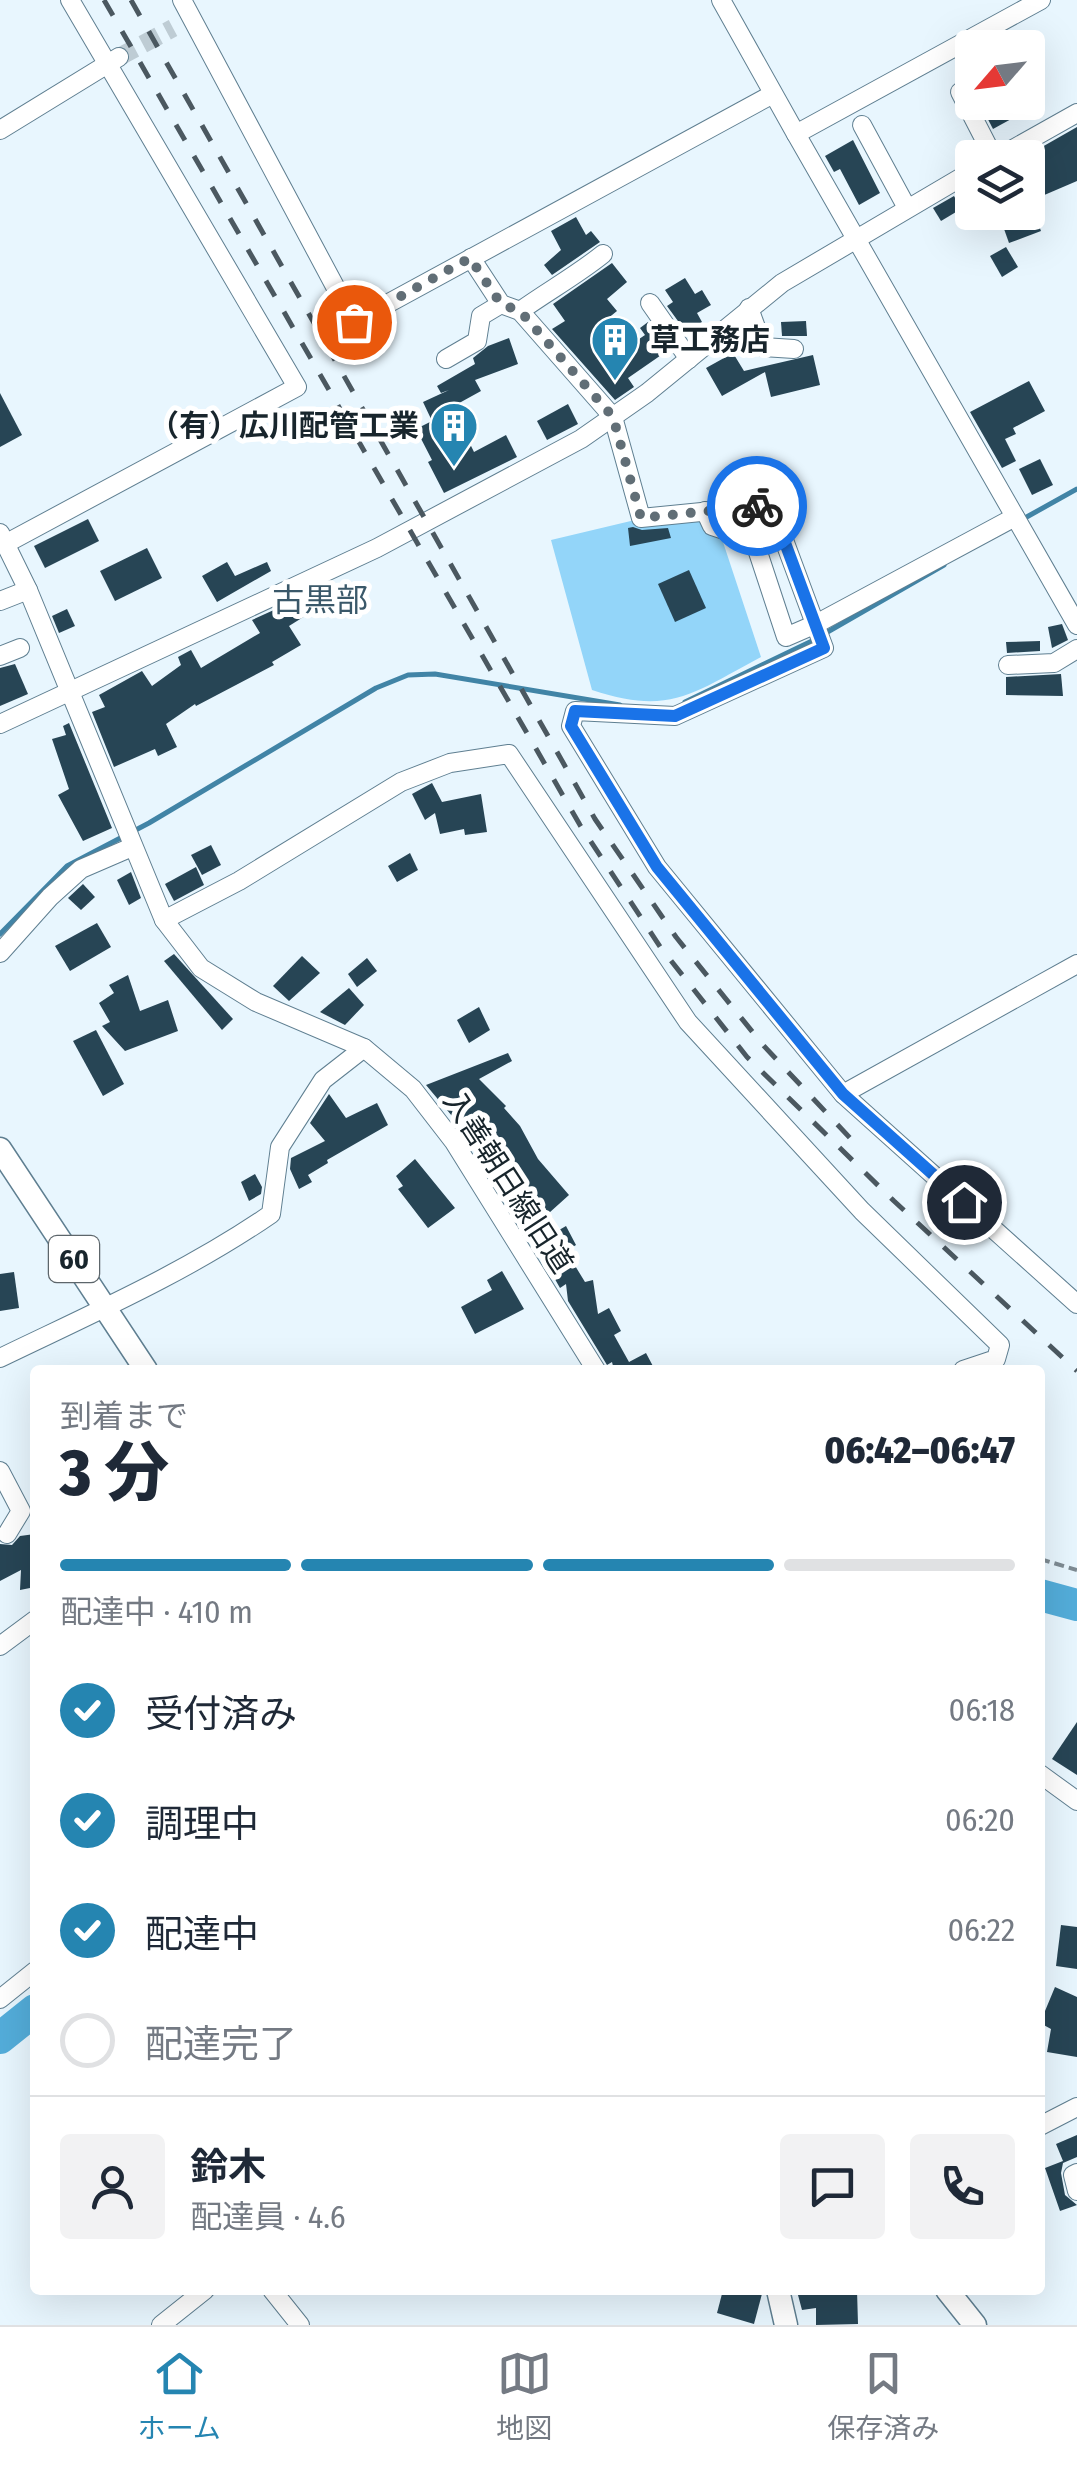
<!DOCTYPE html>
<html lang="ja">
<meta charset="utf-8">
<style>
:root{--surface:#fff;--page:#f2f2f3;--text:#1f2937;--muted:#747a83;--line:#e0e1e3;--accent:#2585b1}
body{margin:0;font-family:"Fira Sans Condensed","Noto Sans JP",sans-serif;background:var(--page);color:var(--text);height:100vh;display:flex;flex-direction:column;font-size:38px;white-space:nowrap}
*{box-sizing:border-box;margin:0}
p{font-size:32px;color:var(--muted)}
.icon{flex:none;width:55px;height:55px;fill:none;stroke:currentColor;stroke-width:2;stroke-linecap:round;stroke-linejoin:round}
.map{position:relative;flex:1;overflow:hidden}
.panel{position:absolute;left:30px;top:1365px;width:1015px;height:930px;display:flex;flex-direction:column;background:var(--surface);border-radius:10px;box-shadow:0 10px 40px #0002}
.panel>*{flex:none}
.needle{width:65px;rotate:242deg}
.fabs{position:absolute;left:955px;top:30px;display:grid;gap:20px}
.fabs a{display:grid;place-items:center;width:90px;height:90px;border-radius:10px;background:var(--surface);box-shadow:0 10px 40px #0002;font-size:50px}
.pin{position:absolute;display:grid;place-items:center;width:85px;height:85px;color:#fff;margin:-42px;border:5px solid #fff;border-radius:50%;box-shadow:0 2px 10px #0007}
.courier{position:absolute;display:grid;place-items:center;width:100px;height:100px;margin:-50px;border:8px solid #1a73e8;border-radius:50%;background:#fff;color:#222;box-shadow:0 2px 12px #0007}
.summary em{font-style:normal;font-weight:800}
.summary div{display:flex;flex-direction:column-reverse}
.summary{display:flex;align-items:center;justify-content:space-between;height:170px;padding:0 30px}
h1{font-size:65px;font-weight:800;line-height:75px}
.bar{display:grid;grid-template-columns:repeat(4,1fr);gap:15px 10px;align-content:center;height:120px;padding:0 30px}
.bar i{height:12px;border-radius:8px;background:var(--line)}
.bar .on{background:var(--accent)}
.bar p{grid-column:span 4}
.line{display:flex;align-items:center;gap:25px;padding:0 30px;border-top:2px solid var(--line)}
.line div{flex:1}
.round{display:grid;place-items:center;flex:none;width:105px;height:105px;border-radius:10px;background:var(--page)}
ol{padding:0 30px;list-style:none}
li{display:flex;align-items:center;gap:30px;height:110px}
li p{margin-inline-start:auto}
li .icon{padding:10px;border-radius:50%;background:var(--accent);color:#fff;stroke-width:4}
li:last-child{color:var(--muted)}
li i{width:55px;height:55px;border:5px solid var(--line);border-radius:50%}
.tab-bar{display:flex;justify-content:space-around;align-items:center;height:140px;border-top:2px solid var(--line);background:var(--surface);font-size:28px;color:var(--muted)}
.tab-bar a{display:grid;justify-items:center;gap:5px}
.tab-bar .on{color:var(--accent)}
.map>svg:first-child{display:block}
</style>
<div class="map">
<svg width="1077" height="2325" viewBox="0 0 1077 2325">
<rect width="100%" height="100%" fill="#e8f6fe"/>
<path fill="#93d5f9" d="M701,517l7,14 14,8 39,118c-68,36 -90,59 -169,33l-41,-150 84,-20z"/>
<g fill="none" stroke-linecap="round" stroke-linejoin="round">
<g stroke="#4184a6" stroke-width="5">
<path d="M1023,519l54,-30"/>
<path d="M824,634l120,-69"/>
<path d="M685,702l129,-62"/>
<path d="M0,934l67,-68 82,-43 227,-135 32,-13 27,-1 185,31"/>
</g>
<g stroke="#53adda" stroke-width="32">
<path d="M1040,1595l37,10"/>
<path d="M0,2038l35,-28"/>
</g>
</g>
<g fill="#274555">
<path d="M979,102h63l-49,27z"/>
<path d="M1077,127v54l-35,15 -14,-41z"/>
<path d="M853,140l27,53 -21,12 -19,-36 -6,3 -9,-16z"/>
<path d="M954,196l7,13 -20,12 -8,-13z"/>
<path d="M998,212h36l7,19 -32,12z"/>
<path d="M576,217l10,18 5,-4 9,11 -48,33 -8,-10 17,-15 -10,-19z"/>
<path d="M1006,247l12,20 -16,10 -12,-21z"/>
<path d="M612,263l15,19 -20,17 10,12 -21,17 2,4 16,24 31,-21 -5,-7 8,-6 19,29 -39,27 6,9 -19,13 -63,-71 13,-8 -12,-17z"/>
<path d="M685,278l10,16 7,-4 9,15 -14,8 5,9 -16,10 -19,-26 6,-4 -8,-12z"/>
<path d="M806,321l1,15h-25l-1,-14z"/>
<path d="M509,338l9,26 -43,16 6,11 -29,16 22,45 32,-17 11,22 -73,36 -16,-31 4,-2 -16,-31 16,-8 -9,-19 26,-12 -8,3 -4,-7 38,-22 -2,-6 15,-12z"/>
<path d="M733,353l11,18 69,-16 7,30 -49,12 -6,-25 -43,24 -16,-28z"/>
<path d="M1029,381l16,30 -32,17 3,6 -11,5 11,22 -14,7 -32,-56z"/>
<path d="M0,393l22,42 -22,12z"/>
<path d="M568,404l10,20 -31,16 -10,-19z"/>
<path d="M1040,459l13,26 -21,10 -13,-26z"/>
<path d="M88,519l11,22 -54,27 -11,-22z"/>
<path d="M633,527l9,3 26,-2 3,10 -41,8 -2,-18z"/>
<path d="M147,548l15,30 -47,23 -15,-30z"/>
<path d="M227,562l8,14 32,-14 4,9 -54,31 -15,-26z"/>
<path d="M689,570l17,38 -31,14 -17,-38z"/>
<path d="M298,602l7,14 -16,10 12,19 -29,17 2,3 -78,41 -1,-2 -29,20 11,23 -19,9 -3,-7 -41,18 -22,-55 13,-5 -6,-12 43,-24 10,15 29,-21 -3,-8 13,-7 10,18 59,-35 -8,-13 24,-11 2,4z"/>
<path d="M67,609l8,17 -16,7 -7,-17z"/>
<path d="M1062,624l6,16 -16,8 -4,-21z"/>
<path d="M1040,641v10l-33,2 -1,-11z"/>
<path d="M15,664l13,30 -28,12v-38z"/>
<path d="M1061,674l2,22 -57,-1v-18z"/>
<path d="M69,723l43,105 -29,13 -25,-46 11,-6 -17,-50 14,-4 -3,-9z"/>
<path d="M432,783l10,19 39,-8 6,38 -22,3 -1,-6 -24,5 -5,-21 -10,7 -13,-26z"/>
<path d="M211,845l10,20 -19,10 -11,-20z"/>
<path d="M410,853l8,17 -21,12 -9,-16z"/>
<path d="M196,867l8,18 -30,16 -9,-17z"/>
<path d="M131,872l10,26 -12,7 -12,-25z"/>
<path d="M83,884l12,13 -14,13 -13,-12z"/>
<path d="M97,923l14,24 -41,24 -15,-25z"/>
<path d="M174,954l59,65 -11,11 -58,-69z"/>
<path d="M302,956l18,17 -31,28 -16,-15z"/>
<path d="M367,958l10,13 -20,16 -9,-13z"/>
<path d="M128,975l12,36 28,-11 10,31 -53,20 -23,-25 8,-4 -11,-19 15,-10 -5,-8z"/>
<path d="M349,988l15,17 -19,20 -25,-13z"/>
<path d="M479,1007l11,23 -21,13 -12,-23z"/>
<path d="M96,1030l28,54 -21,12 -30,-55z"/>
<path d="M508,1053l4,8 -33,18 27,27 -2,2 16,18 18,33 31,36 -20,18 -32,-34 -9,8 -19,-21 11,-12 -16,-25 -11,12 -47,-56z"/>
<path d="M329,1094l17,24 31,-15 11,22 -61,35 1,3 -20,12 4,7 -13,7 -9,-20 1,-11 34,-17 -15,-18z"/>
<path d="M415,1159l40,49 -27,20 -30,-39 5,-3 -7,-10z"/>
<path d="M255,1174l7,13 -1,7 -12,7 -8,-19z"/>
<path d="M566,1226l10,19 -10,6 19,31 8,-2 5,34 11,-6 12,23 -7,4 15,27 17,-9 9,17h-41l-2,-8 -5,3 -39,-64 -2,-17 -6,4 -25,-44z"/>
<path d="M502,1271l22,38 -49,25 -14,-27 31,-17 -5,-10z"/>
<path d="M14,1272l5,36 -19,3v-37z"/>
<path d="M35,1534v53l-15,3 1,-20 -21,11v-37l12,1 8,-9z"/>
<path d="M1077,1722v53l-25,-16z"/>
<path d="M1061,1925l16,2v42l-21,-3z"/>
<path d="M1055,1987l22,10v60l-30,-5 4,-23 -11,-6z"/>
<path d="M1077,2135v22l-14,6 -2,10 4,22 12,10 -17,6 -15,-43 18,-7 -7,-17z"/>
<path d="M723,2290h40l-9,34 -37,-11z"/>
<path d="M841,2290h16l1,34 -42,1v-17l-14,2 -4,-15 43,-2z"/>
</g>
<g fill="none" stroke-linecap="round" stroke-linejoin="round">
<path stroke="#beccd4" stroke-width="18" stroke-dasharray="18 9" stroke-linecap="butt" d="M119,57l54,-29"/>
<g stroke="#5f7f91" stroke-width="20">
<g id="minor">
<path d="M182,0l172,322 419,-228"/>
<path d="M721,0l75,134 245,-134"/>
<path d="M972,84l-12,8 34,66"/>
<path d="M862,125l45,83"/>
<path d="M0,130l119,-73"/>
<path d="M796,134l281,491"/>
<path d="M997,158l80,-45"/>
<path d="M471,258l30,46 19,7 93,106 28,101 130,-13 53,143 -149,68 -100,-5 -4,15 86,141 186,227 234,210"/>
<path d="M650,303l39,56"/>
<path d="M749,308l14,39 31,2"/>
<path d="M520,311c28,-20 57,-36 83,-57"/>
<path d="M446,359l31,-18 4,-25 20,-12"/>
<path d="M705,511l7,15 42,14 32,97 30,-13 199,-107"/>
<path d="M0,533l28,57 136,330 37,48 55,34 108,46 49,41 41,53 142,228"/>
<path d="M5,544l292,-157 -227,-387"/>
<path d="M0,601l28,-11"/>
<path d="M0,656l20,-8"/>
<path d="M1008,665l46,-2 23,-14"/>
<path d="M0,724l377,-176 204,-109 66,-46 135,-110 190,-112"/>
<path d="M164,920l75,-39 162,-99 49,-19 59,-9 179,268 174,189 138,134 -4,14 -33,11"/>
<path d="M0,953l50,-56 31,-28 51,-22"/>
<path d="M843,1094l234,-130"/>
<path d="M0,1358c91,-44 187,-86 271,-144l9,-67 43,-67 41,-32"/>
<path d="M0,1471l21,40 -14,23"/>
<path d="M0,1646l35,-26"/>
<path d="M1040,1774l37,27"/>
<path d="M0,1999l35,-28"/>
<path d="M1040,2126l37,-19"/>
<path d="M1077,2173l-4,2 4,16"/>
<path d="M272,2290l28,35"/>
<path d="M161,2325l44,-35"/>
</g>
</g>
<g stroke="#5f7f91" stroke-width="25">
<g id="major">
<path d="M0,1149l146,221"/>
<path d="M778,2290l8,35"/>
<path d="M947,2290l28,35"/>
</g>
</g>
<path stroke="#7e8b93" stroke-width="4" stroke-dasharray="10 5" stroke-linecap="butt" d="M1040,1559l37,11"/>
<use href="#minor" stroke="#fff" stroke-width="18"/>
<use href="#major" stroke="#fff" stroke-width="22"/>
<g stroke="#4b5860" stroke-width="5" stroke-dasharray="18 18" stroke-linecap="butt">
<path d="M104,0l476,825 81,123 86,109 147,144 183,170"/>
<path d="M131,0l464,819 81,118 87,108 87,93"/>
</g>
</g>
<g fill="none" stroke-linecap="round" stroke-linejoin="round">
<path stroke="#616e76" stroke-width="10" stroke-dasharray="0 18" d="M354,322l116,-64 31,46 19,7 93,106 28,101 116,-12"/>
<path stroke="#1a73e8" stroke-width="12" d="M757,506l14,-1 53,143 -149,68 -100,-5 -4,15 86,141 186,227 121,108"/>
</g>
<defs>
<g id="building-pin" transform="scale(2.5)"><path d="M0 17L-7.5 6A9.5 9.5 0 1 1 7.5 6Z" fill="#2585b1" stroke="#fff"/><path d="M-4-6H4V6H1V3H-1V6H-4ZM-2.5-4.3h1.7v1.8h-1.7ZM.8-4.3h1.7v1.8H.8ZM-2.5-1h1.7V.8h-1.7ZM.8-1h1.7V.8H.8Z" fill="#fff"/></g>
</defs>
<g fill-rule="evenodd">
<use href="#building-pin" x="615" y="340"/>
<use href="#building-pin" x="454" y="426"/>
</g>
<g text-anchor="middle" dominant-baseline="central" stroke-width="10" stroke-linejoin="round" paint-order="stroke">
<rect fill="#fff" stroke="#5d666b" stroke-width="2.5" x="49" y="1236" width="50" height="46" rx="8"/>
<g font-size="28" font-weight="bold" fill="#18252c">
<text x="74" y="1259">60</text>
</g>
<g font-size="30" font-weight="bold" fill="#18252c" stroke="#fff" text-anchor="start">
<text x="650" y="340">草工務店</text>
<text x="419" y="426" text-anchor="end">（有）広川配管工業</text>
</g>
<g font-size="30" fill="#18252c" stroke="#fff">
<text transform="translate(508 1182) rotate(57)">入善朝日線旧道</text>
</g>
<g font-size="32" fill="#3a5869" stroke="#fff">
<text x="320" y="600">古黒部</text>
</g>
</g>
</svg>
<div class="fabs">
<a><svg class="needle" viewBox="-14 -14 28 28"><path d="M0-13l5 13h-10z" fill="#e53935"/><path d="M0 13l5-13h-10z" fill="#747a83"/></svg></a>
<a><svg class="icon" aria-label="layers" viewBox="0 0 24 24"><path d="M12 4l9 5-9 5-9-5zM3 14l9 5 9-5"/></svg></a>
</div>
<div class="pin" style="left:354px;top:322px;background:#ea580c"><svg class="icon" aria-label="bag" viewBox="0 0 24 24"><path d="M5 8h14l-1 12H6zM9 8a3 3 0 0 1 6 0"/></svg></div>
<div class="pin" style="left:964px;top:1202px;background:#1f2937"><svg class="icon" aria-label="home" viewBox="0 0 24 24"><path d="M3 11l9-7 9 7M6 9v11h12V9"/></svg></div>
<div class="courier" style="left:757px;top:506px"><svg class="icon" aria-label="bike" viewBox="0 0 24 24"><circle cx="6" cy="16" r="4"/><circle cx="18" cy="16" r="4"/><path d="M6 16l4-8h5l3 8M10 8l3 8H6M13 5h3"/></svg></div>
<section class="panel">
<div class="summary"><div><h1>3 分</h1><p>到着まで</p></div><em>06:42–06:47</em></div>
<div class="bar"><i class="on"></i><i class="on"></i><i class="on"></i><i></i><p>配達中 · 410 m</p></div>
<ol>
<li><svg class="icon" aria-label="check" viewBox="0 0 24 24"><path d="M5 12l5 5 9-10"/></svg>受付済み<p>06:18</p></li>
<li><svg class="icon" aria-label="check" viewBox="0 0 24 24"><path d="M5 12l5 5 9-10"/></svg>調理中<p>06:20</p></li>
<li><svg class="icon" aria-label="check" viewBox="0 0 24 24"><path d="M5 12l5 5 9-10"/></svg>配達中<p>06:22</p></li>
<li><i></i>配達完了</li>
</ol>
<div class="line" style="height:180px"><a class="round"><svg class="icon" aria-label="person" viewBox="0 0 24 24"><circle cx="12" cy="8" r="4"/><path d="M4 21q1-7 8-7t8 7"/></svg></a><div><b>鈴木</b><p>配達員 · 4.6</p></div><a class="round"><svg class="icon" aria-label="chat" viewBox="0 0 24 24"><path d="M4 5h16v11H9l-5 4z"/></svg></a><a class="round"><svg class="icon" aria-label="phone" viewBox="0 0 24 24"><path d="M5 4h4l2 5-3 2q2 4 5 5l2-3 5 2v4C11 20 4 13 5 4z"/></svg></a></div>
</section>
</div>
<nav class="tab-bar">
<a class="on"><svg class="icon" aria-label="home" viewBox="0 0 24 24"><path d="M3 11l9-7 9 7M6 9v11h12V9"/></svg>ホーム</a>
<a><svg class="icon" aria-label="map" viewBox="0 0 24 24"><path d="M3 6l6-2 6 2 6-2v14l-6 2-6-2-6 2zM9 4v14M15 6v14"/></svg>地図</a>
<a><svg class="icon" aria-label="saved" viewBox="0 0 24 24"><path d="M7 4h10v16l-5-4-5 4z"/></svg>保存済み</a>
</nav>
